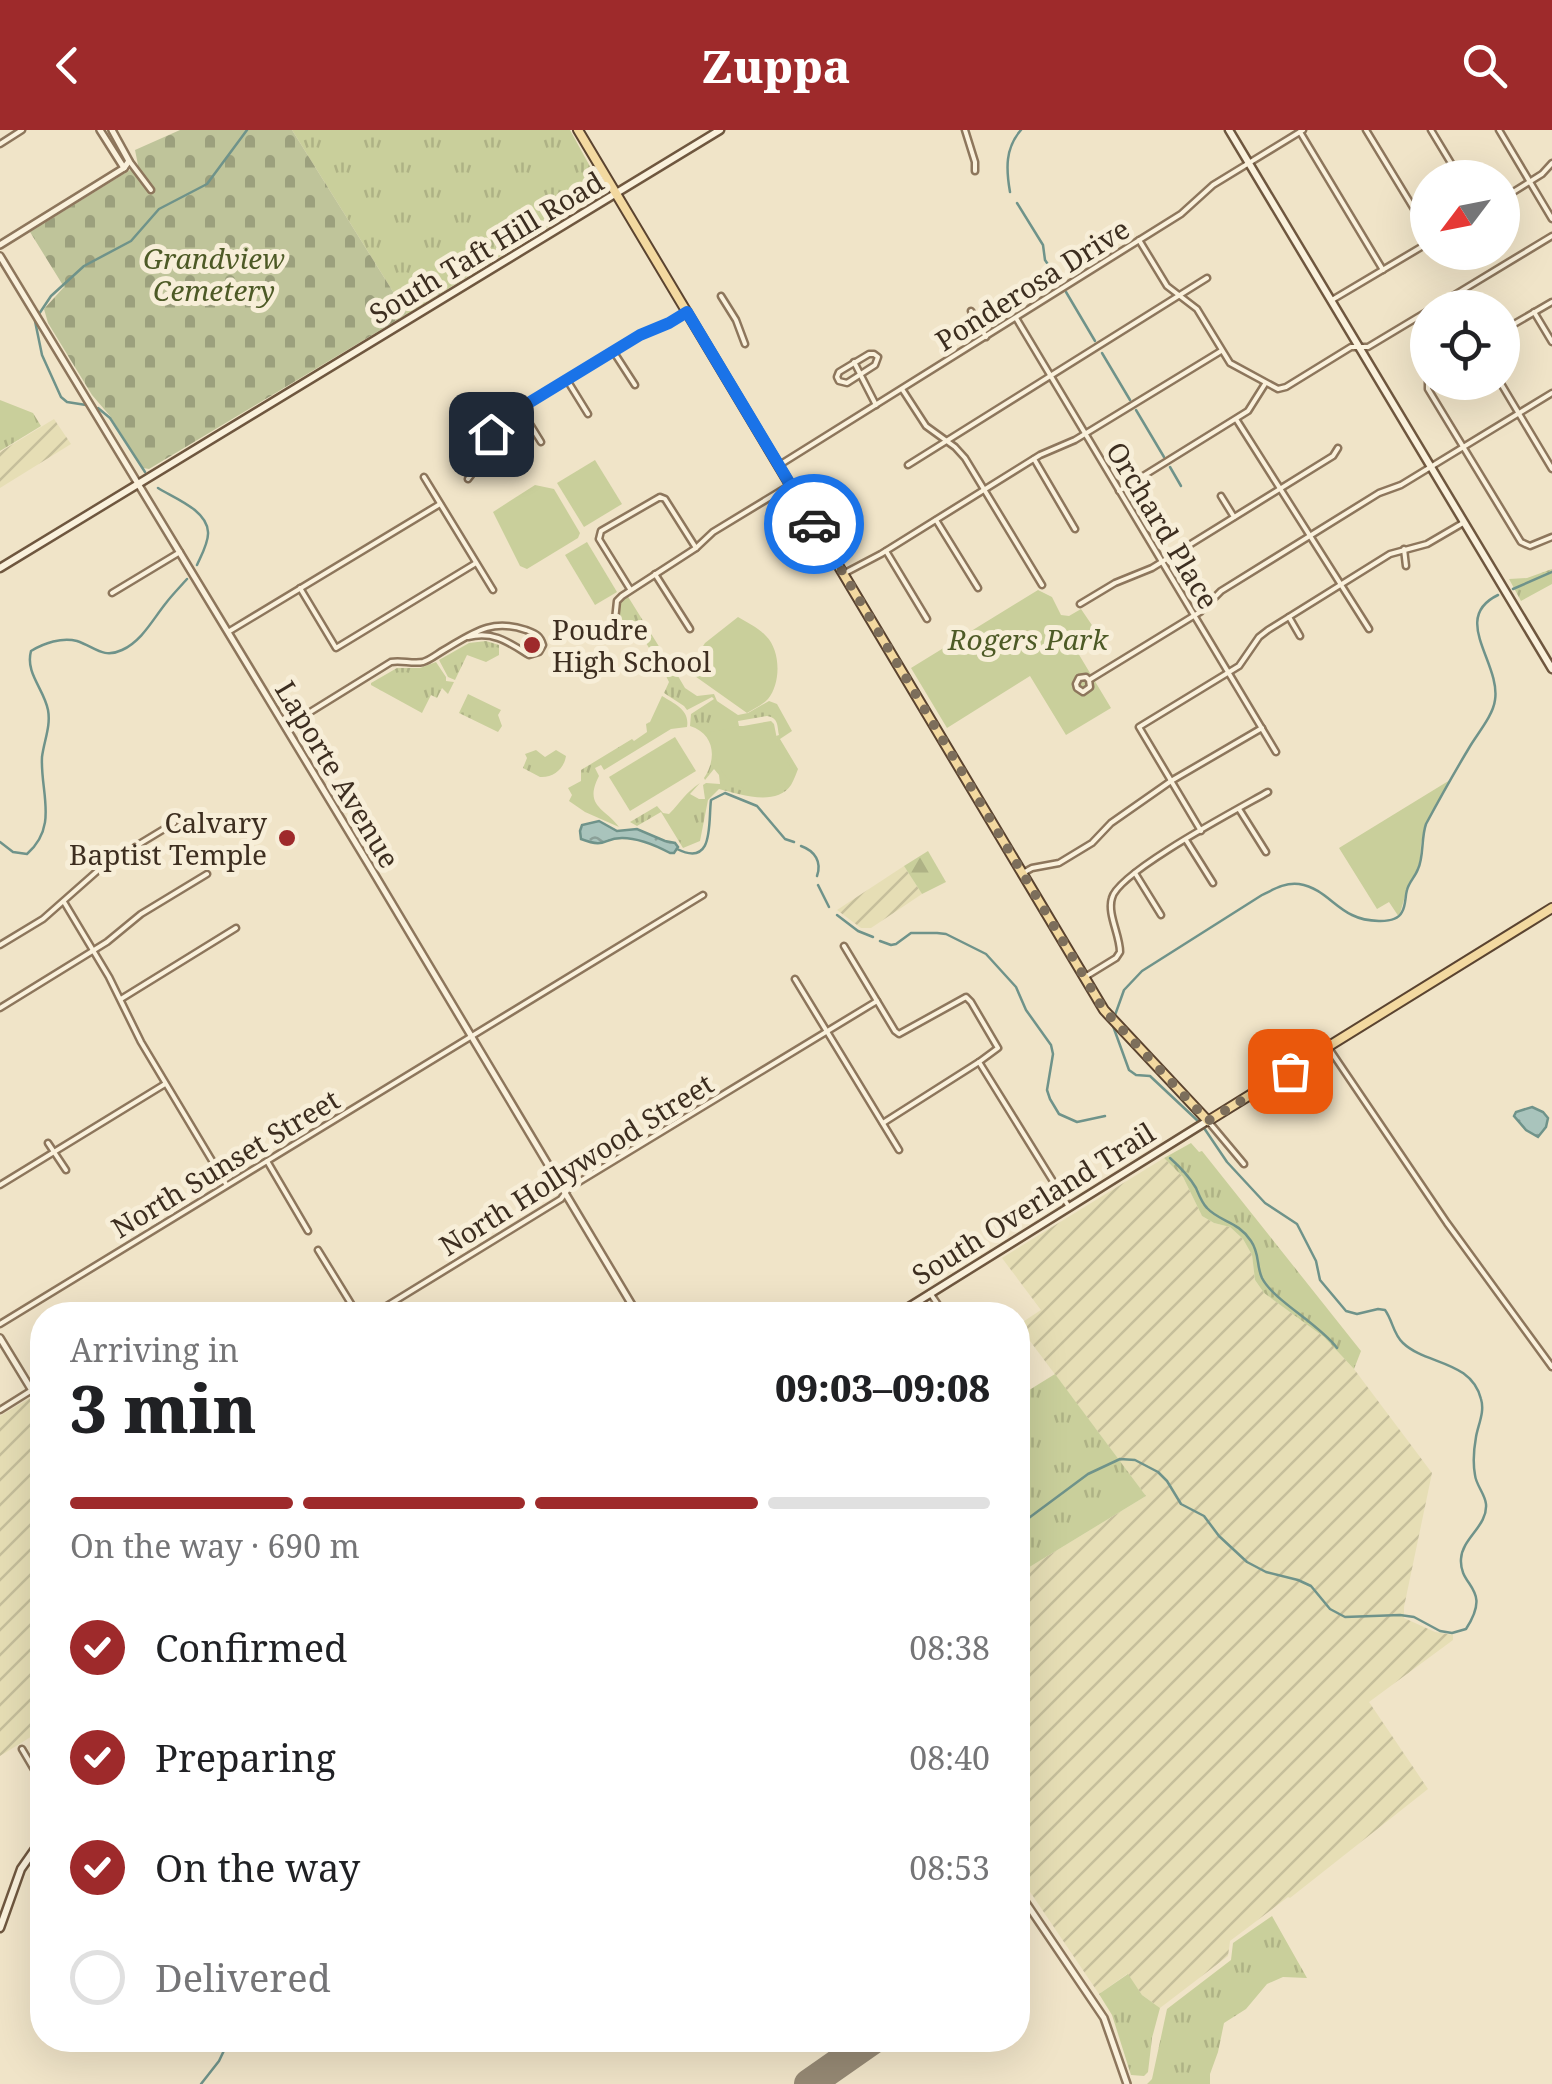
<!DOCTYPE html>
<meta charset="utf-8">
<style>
:root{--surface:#fff;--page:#f6f6f6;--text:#202124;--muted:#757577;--line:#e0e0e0;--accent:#9e2a2b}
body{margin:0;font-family:"Noto Serif",serif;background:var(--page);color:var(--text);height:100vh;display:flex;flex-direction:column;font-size:38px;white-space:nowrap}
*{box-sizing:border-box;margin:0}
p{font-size:32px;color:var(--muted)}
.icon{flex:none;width:55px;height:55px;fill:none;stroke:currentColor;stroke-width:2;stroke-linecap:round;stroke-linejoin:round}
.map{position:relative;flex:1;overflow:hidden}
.details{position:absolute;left:30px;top:1172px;width:1000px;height:750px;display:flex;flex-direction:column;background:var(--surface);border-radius:40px;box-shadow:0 10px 40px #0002}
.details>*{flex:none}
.needle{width:65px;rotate:238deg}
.tools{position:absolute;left:1410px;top:30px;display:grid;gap:20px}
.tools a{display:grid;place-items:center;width:110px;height:110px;border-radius:50%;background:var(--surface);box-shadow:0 10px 40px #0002;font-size:50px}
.pin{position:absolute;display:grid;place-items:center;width:85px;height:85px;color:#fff;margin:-42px;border-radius:20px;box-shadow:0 5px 15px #0006}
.courier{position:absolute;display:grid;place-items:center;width:100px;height:100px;margin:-50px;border:8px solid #1a73e8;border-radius:50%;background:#fff;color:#222;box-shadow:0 2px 12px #0007}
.head em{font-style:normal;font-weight:800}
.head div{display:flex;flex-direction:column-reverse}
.head{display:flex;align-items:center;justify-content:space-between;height:170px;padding:0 40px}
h1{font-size:65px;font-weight:800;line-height:75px}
.bar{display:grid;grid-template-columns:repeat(4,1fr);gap:15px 10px;align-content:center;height:120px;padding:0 40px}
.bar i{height:12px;border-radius:8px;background:var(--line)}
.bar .on{background:var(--accent)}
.bar p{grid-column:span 4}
ol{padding:0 40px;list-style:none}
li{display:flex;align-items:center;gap:30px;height:110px}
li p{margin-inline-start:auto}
li .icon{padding:10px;border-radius:50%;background:var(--accent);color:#fff;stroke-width:4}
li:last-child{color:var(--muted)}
li i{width:55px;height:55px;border:5px solid var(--line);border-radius:50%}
header{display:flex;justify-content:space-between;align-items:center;height:130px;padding:0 40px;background:var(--accent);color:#fff;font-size:45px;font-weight:800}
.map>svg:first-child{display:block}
</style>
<header><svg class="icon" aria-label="back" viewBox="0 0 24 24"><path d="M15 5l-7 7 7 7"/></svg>Zuppa<svg class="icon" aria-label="search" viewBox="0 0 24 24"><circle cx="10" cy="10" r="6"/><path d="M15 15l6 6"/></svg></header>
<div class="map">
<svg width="1552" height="1954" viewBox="0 0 1552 1954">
<defs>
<pattern id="farmland-furrows" width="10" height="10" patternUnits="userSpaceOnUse" patternTransform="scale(2.5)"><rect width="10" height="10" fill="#e6deb5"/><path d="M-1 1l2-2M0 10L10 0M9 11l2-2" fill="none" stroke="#c6bf9b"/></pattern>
<pattern id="grass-tufts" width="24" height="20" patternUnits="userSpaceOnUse" patternTransform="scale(2.5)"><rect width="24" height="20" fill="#c9cf9b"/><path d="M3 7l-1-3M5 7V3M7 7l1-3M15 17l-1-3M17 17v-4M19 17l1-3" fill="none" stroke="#aeb285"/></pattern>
<pattern id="forest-firs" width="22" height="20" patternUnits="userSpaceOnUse" patternTransform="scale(2.5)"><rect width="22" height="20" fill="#c9cf9b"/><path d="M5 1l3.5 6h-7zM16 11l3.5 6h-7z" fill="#aeb285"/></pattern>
<pattern id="cemetery-stones" width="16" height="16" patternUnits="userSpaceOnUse" patternTransform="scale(2.5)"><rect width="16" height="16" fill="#bfc49a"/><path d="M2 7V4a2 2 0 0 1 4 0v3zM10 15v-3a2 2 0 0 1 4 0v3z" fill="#9ca07d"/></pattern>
<pattern id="water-ripples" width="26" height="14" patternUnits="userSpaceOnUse" patternTransform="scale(2.5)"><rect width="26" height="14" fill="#a9c4bc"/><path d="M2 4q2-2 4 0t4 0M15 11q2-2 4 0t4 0" fill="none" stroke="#8ba098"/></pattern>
</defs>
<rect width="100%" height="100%" fill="#f0e4c8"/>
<g fill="url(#farmland-furrows)">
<path d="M54,289l17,25 -71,44v-36z"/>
<path d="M904,736l18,28 -51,34h-10l-24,-18z"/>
<path d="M1164,1028l19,19 19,39 12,7 16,4 13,12 9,16 3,25 9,13 60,44 30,32 78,104 -28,134v11l31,14 18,3v5l-84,62 59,87 -138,109 -2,-1 -58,44 -2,15 -68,52 -18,-13 -15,-21 -28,20 -81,-120v-300l128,-78 -128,-171 23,-15 -39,-52z"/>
<path d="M30,1268l12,21v311l-42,26v-340z"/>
</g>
<g fill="url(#grass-tufts)" fill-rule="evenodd">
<path d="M292,0h278l34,62 -197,122z"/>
<path d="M0,270l33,13 8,13 -41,25z"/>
<path d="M1552,439v15l-31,17 -12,-22 18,-1z"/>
<path d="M627,465l46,74 -8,5 -22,-36 2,-5c-18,-9 -40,-17 -18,-38z"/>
<path d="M486,511l13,4v10l-13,7 -19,-7 -12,25 -7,-3 -9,-17 30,-17z"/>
<path d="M436,532l10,15v4l8,1 -6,12 -6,-6 -5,10 -6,-3 -9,18 -51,-28v-2l26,-15h23z"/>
<path d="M675,541l10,17 12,8 17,-2 3,7 21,14 10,-2 21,-12 8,3 15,27 -12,8 18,30c-2,5 -4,11 -7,16 -15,22 -52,9 -72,4l-11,11 -8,41 -17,7 -22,-36 -24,14 -7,-4 27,-16 6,7 6,1c12,-12 16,-21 31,-31l-10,11 9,5h6l-2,-14 3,-2 14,1 -1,-9 -5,-6 -9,11 -1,-2c13,-19 11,-44 -14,-52l1,-12 23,-15 -2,-2 -25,13 -3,-4 -20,-13 5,-11 -3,-6zM767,586c12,2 10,10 12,19l-3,1 2,13 -31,-6 -3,-17h-5l-1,-5z"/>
<path d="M468,564l33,16 -3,5 4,11 -4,6 -39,-19z"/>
<path d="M662,566c13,8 28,14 25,31l-16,2 -67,41 -3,-5 -6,3 4,8c-16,31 7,32 20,51l-34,-15 -16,-11 3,-6 -4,-7 13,-7v-11l51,-31 2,2 13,-9 -1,-8 4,-2z"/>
<path d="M536,620l9,7 11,-7 10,6c-2,13 -13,22 -26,21l-17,-9 4,-10 -2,-4z"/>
<path d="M1191,1013l8,9 3,-1 159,200 -7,18 -30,-32 -60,-44 -9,-13 -3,-25 -9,-16 -13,-12 -16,-4 -12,-7 -19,-39 -19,-19z"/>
<path d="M1055,1244l91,122 -128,78v-177z"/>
<path d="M1272,1786l35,62 -24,-1 -16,7 -21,25 -22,14 -6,29 -8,22v10h-63l5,-5 15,-70 64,-49 2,-17z"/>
<path d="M1128,1844l14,21 18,13 -8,30 -4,34 -4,4 -13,-1 -19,-60 -13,-21z"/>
</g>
<path fill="url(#forest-firs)" d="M928,721l18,31 -24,12 -18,-28z"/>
<path fill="url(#cemetery-stones)" d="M180,0h112l115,184 -258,155 -6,-1 -33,-52 -18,-21 -44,-72 -4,-14 20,-22 -34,-55 108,-67 -3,-15z"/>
<g fill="#c9cf9b">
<path d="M595,330l27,44 -38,23 -27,-44z"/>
<path d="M535,355l19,4 26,44 -2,5 -51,31 -7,-3 -27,-54z"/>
<path d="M587,412l30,50 -22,13 -30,-50z"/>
<path d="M1038,460l14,7 9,18 8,1 12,-7 17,25 -23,14 36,60 -45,27 -36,-59 -83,52 -36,-60z"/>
<path d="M738,487c10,6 21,11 28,19 15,15 15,47 2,63 -6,6 -14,10 -21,14l-55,-39 -3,-6 16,-25z"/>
<path d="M771,591l3,3 5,25 16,25c-15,24 -49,24 -69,3 -11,-12 -12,-30 -16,-45z"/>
<path d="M675,607l21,34 -66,40 -21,-34z"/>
<path d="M1450,650l-24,44 -5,20 -1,20 -13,25 -8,28 -10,-15 -12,7 -38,-61z"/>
</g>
<g fill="url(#water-ripples)" stroke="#6f938a" stroke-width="2.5">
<path d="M599,691l18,10 20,-2 28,12 10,2 3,4 -4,6h-4c-15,-8 -32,-15 -48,-15 -20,0 -15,11 -41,1l-1,-8 2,-6z"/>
<path d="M1532,977l11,5 5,6 -2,9 -8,10 -12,-7 -12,-14 2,-4z"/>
</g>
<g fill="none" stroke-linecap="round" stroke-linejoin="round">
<g stroke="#6f938a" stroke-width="2.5">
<path d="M1010,62c-4,-23 -5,-44 11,-62"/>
<path d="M1017,73l26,42 2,15 15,22"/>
<path d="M1066,162l29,49"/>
<path d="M39,184l12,-18 33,-30 47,-25 28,-32 48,-25 40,-54"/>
<path d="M35,191l7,34 19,42 6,5 19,3"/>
<path d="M1102,223l28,47"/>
<path d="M98,278l12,10 35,54"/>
<path d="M1136,280l28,47"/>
<path d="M1170,337l11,19"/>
<path d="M158,358c16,10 49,22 50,44 1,10 -7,24 -11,33"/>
<path d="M1513,459l39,-17"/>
<path d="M0,712l13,10 14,2c32,-28 13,-62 15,-97 2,-16 9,-31 6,-47 -4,-21 -23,-37 -17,-59 13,-8 31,-14 46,-10 18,6 26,18 45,9 20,-9 31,-31 44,-47 6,-8 14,-16 21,-24"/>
<path d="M801,716c14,5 21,16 16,30"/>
<path d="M677,719c38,19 31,-27 34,-49l14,-7 32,13 28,33 9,3"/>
<path d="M818,755l11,22"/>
<path d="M837,785l21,16 15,6"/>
<path d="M880,811l11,4 5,-1 15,-11h26l9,1 40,20 30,33 10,23 25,35 2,9 -6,36 3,9 9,15 18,8 28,-6"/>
<path d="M1114,888l10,-28 18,-19 120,-76c12,-6 24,-13 37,-11 24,4 34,22 53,31 12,6 43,11 50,-3 4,-7 3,-15 5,-22 2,-8 8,-13 11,-21 6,-12 3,-31 8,-45 14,-26 28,-51 43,-76 8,-14 24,-32 26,-48 6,-37 -45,-82 3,-105"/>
<path d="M1113,896l16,44 7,5 14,1 49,46"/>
<path d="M1170,1028c10,9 19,18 26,30 3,7 6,15 11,20 13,14 31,13 44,33 9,13 5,24 11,37 11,22 57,46 75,70"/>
<path d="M1018,1396l70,-52 32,-15 15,1 23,12 9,9 14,23 23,12 15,20 28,26 19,10 32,8 13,6 19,23 15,8 55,-2 14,2 26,14 12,2 14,-4c27,-42 -7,-41 -5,-70 1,-21 27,-33 25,-55 -1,-10 -10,-19 -11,-29 -2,-11 -1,-27 1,-38 2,-12 9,-25 5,-38 -10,-39 -55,-34 -78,-56 -10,-9 -10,-22 -18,-33l-7,-1 -21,5 -11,-3 -26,-31 -4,-19 -19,-37 -32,-21 -38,-41 -23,-34"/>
<path d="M201,1954l18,-23 10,-21"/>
</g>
<path stroke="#968974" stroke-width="30" d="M809,1954l63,-44"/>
<g stroke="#8d765c" stroke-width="9">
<g id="minor">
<path d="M965,0l10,32v9"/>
<path d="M1366,0l62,102"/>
<path d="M1431,0l29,48"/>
<path d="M1499,0l53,89"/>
<path d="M1300,2l83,138"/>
<path d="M0,14l22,-14"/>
<path d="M130,32l21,28"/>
<path d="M1502,69l40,-25 10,-11"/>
<path d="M1139,110l28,46 30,23 33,54 48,26 8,-2 65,-40h17l60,-36"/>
<path d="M721,166l15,24 9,24"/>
<path d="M1332,170l96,-57"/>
<path d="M1433,178l119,-72"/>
<path d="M971,181l15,26"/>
<path d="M1534,182l18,30"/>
<path d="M1016,188l260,434"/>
<path d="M1502,201l50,-29"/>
<path d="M613,221l22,34"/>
<path d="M869,224h5l4,3 -3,8 -28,18 -8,-2 -2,-4 2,-5z"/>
<path d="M854,232l22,43"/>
<path d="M567,250l21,34"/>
<path d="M1428,250v9l93,153 9,4 22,-9"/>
<path d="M1500,252l52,87"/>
<path d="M902,259l24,37 29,21 10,11 77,127"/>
<path d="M520,278l21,34"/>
<path d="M1236,289l133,210"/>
<path d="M475,313l12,3"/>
<path d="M1034,329l41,70"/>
<path d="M481,333l10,7"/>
<path d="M781,334l400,-250 32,-29 90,-55"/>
<path d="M908,335l299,-187"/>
<path d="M424,347l69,113"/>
<path d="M468,349l14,-18 9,-27 11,-14 138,-85 23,-9 24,-14"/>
<path d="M1119,361l129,-80 17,-27"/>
<path d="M1221,366l13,21"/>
<path d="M936,390l42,68"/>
<path d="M1404,419l2,17"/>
<path d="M886,421l41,68"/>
<path d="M655,444l35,55"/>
<path d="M843,444l38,-20 159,-99 35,-15 146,-89"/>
<path d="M300,458l36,60 140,-85"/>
<path d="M630,459l-31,-50 2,-8 59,-34 5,2 31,49"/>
<path d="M112,463l68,-41"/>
<path d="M1080,474l35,-21 37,-15 181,-112 5,-8"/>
<path d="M1289,487l11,19"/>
<path d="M615,490l2,-19 5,-5 74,-48 17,-16 74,-45"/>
<path d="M228,502l212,-128"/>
<path d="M1089,550l1,7 -7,5 -6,-4 -1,-4 3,-6 7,-1 3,3 111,-68 21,-21 158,-98 22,-8 151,-92"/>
<path d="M286,597l105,-65c10,-2 21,2 32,0 7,-2 14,-8 21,-12 29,-17 47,-32 82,-20 10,4 14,5 17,15l-4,7 -10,3c-21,-13 -35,-24 -61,-18"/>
<path d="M1239,679l27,43"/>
<path d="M1201,701l-62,-104 100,-61 20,-29 9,-7 122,-76 37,-10 36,-21"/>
<path d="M1186,710l27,43"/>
<path d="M1023,743l9,-5 27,-5 33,-20 19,-20 60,-42 91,-53"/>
<path d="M1135,743l26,42"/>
<path d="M64,772l45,75 32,65 85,142"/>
<path d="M0,815l43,-26 60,-53 71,-43"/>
<path d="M844,816l51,85 4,3 67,-37 5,5 27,46 -19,14 -96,61"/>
<path d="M1085,847l31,-19 4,-6c0,-17 -13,-38 -8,-54 6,-26 128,-90 156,-106"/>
<path d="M795,849l104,171"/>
<path d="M121,869l115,-71"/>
<path d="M0,878l107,-66 34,-28 66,-40"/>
<path d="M1328,917l119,176 105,144"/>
<path d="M979,932l90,145"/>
<path d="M1208,991l36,43"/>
<path d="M48,1013l18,27"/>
<path d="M267,1031l41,70"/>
<path d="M0,1055l165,-101"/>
<path d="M318,1120l40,65"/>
<path d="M930,1163l15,22"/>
<path d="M372,1185l189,-116 8,-11 308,-187"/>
<path d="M719,1185l10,-6"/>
<path d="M0,1194l703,-429"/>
<path d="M0,1280l32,-20"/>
<path d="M22,1619l20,34"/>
</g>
</g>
<g stroke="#8d765c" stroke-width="10">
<g id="tertiary">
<path d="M100,0l24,38"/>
<path d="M0,115l124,-77 5,-7 -17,-31"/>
<path d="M0,126l369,609 269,450"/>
<path d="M0,1208l42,69"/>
<path d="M1018,1761l86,127 23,66"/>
</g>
</g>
<g stroke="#6f573f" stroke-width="11">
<g id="secondary">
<path d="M1229,0l323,539"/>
<path d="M0,438l720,-438"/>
<path d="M896,1185l308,-192"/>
<path d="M0,1798l21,-59 21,-30"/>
</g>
</g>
<g stroke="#5b4430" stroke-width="12">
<g id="primary">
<path d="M578,0l526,880 104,111"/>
<path d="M1208,991l344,-213"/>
</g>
</g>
<use href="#minor" stroke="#faf1dc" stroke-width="4"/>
<use href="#tertiary" stroke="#faf1dc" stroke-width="5"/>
<use href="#secondary" stroke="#faf1dc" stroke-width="6"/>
<use href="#primary" stroke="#f3d9a0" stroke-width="8"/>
</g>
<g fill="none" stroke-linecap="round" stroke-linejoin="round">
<path stroke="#7c6e5b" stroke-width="10" stroke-dasharray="0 18" d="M814,394l290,486 104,111 82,-50"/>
<path stroke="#1a73e8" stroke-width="12" d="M491,304l8,-11 10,-8 131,-80 29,-12 18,-11 127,212"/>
</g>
<g fill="#9e2a2b" stroke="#f7eed8" stroke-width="4">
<circle cx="532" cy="515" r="10"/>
<circle cx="287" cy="708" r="10"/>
</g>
<g text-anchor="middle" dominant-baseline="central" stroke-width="10" stroke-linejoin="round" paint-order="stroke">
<g font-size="28" fill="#3d2e20" stroke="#f7eed8">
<text transform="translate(486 117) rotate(-31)">South Taft Hill Road</text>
<text transform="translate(1032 154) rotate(-32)">Ponderosa Drive</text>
<text transform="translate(1163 395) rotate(59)">Orchard Place</text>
<text transform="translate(338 644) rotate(59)">Laporte Avenue</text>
<text transform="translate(225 1033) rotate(-31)">North Sunset Street</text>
<text transform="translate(576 1034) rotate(-32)">North Hollywood Street</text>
<text transform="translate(1033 1073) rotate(-32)">South Overland Trail</text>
</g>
<g font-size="28" font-style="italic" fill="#4d5a26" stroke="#f7eed8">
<text x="214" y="128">Grandview<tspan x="214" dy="32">Cemetery</tspan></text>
<text x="1028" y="509">Rogers Park</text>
</g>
<g font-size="28" fill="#3d2e20" stroke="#f7eed8" text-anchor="start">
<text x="552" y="499">Poudre<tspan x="552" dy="32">High School</tspan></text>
<text x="267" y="692" text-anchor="end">Calvary<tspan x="267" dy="32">Baptist Temple</tspan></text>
</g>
</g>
</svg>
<div class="tools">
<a><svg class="needle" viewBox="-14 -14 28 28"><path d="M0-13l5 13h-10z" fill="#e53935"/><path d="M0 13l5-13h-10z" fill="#757577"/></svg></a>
<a><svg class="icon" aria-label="locate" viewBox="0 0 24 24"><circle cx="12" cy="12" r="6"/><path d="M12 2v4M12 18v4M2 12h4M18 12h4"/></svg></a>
</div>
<div class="pin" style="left:1290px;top:941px;background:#ea580c"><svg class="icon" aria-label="bag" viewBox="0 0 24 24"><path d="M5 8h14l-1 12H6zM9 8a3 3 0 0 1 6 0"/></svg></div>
<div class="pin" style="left:491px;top:304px;background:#1f2937"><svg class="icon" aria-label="home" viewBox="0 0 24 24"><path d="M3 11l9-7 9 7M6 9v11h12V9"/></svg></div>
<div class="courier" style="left:814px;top:394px"><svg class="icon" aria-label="car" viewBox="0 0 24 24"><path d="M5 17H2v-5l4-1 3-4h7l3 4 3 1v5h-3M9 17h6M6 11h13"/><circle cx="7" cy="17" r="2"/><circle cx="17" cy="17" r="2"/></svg></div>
<section class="details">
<div class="head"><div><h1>3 min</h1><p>Arriving in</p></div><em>09:03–09:08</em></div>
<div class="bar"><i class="on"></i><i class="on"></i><i class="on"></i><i></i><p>On the way · 690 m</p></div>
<ol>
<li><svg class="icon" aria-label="check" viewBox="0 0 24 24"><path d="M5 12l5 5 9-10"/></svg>Confirmed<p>08:38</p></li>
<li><svg class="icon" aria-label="check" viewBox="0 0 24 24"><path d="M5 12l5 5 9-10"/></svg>Preparing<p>08:40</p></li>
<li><svg class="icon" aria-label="check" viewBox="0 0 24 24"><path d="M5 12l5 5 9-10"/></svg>On the way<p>08:53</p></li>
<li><i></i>Delivered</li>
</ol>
</section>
</div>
